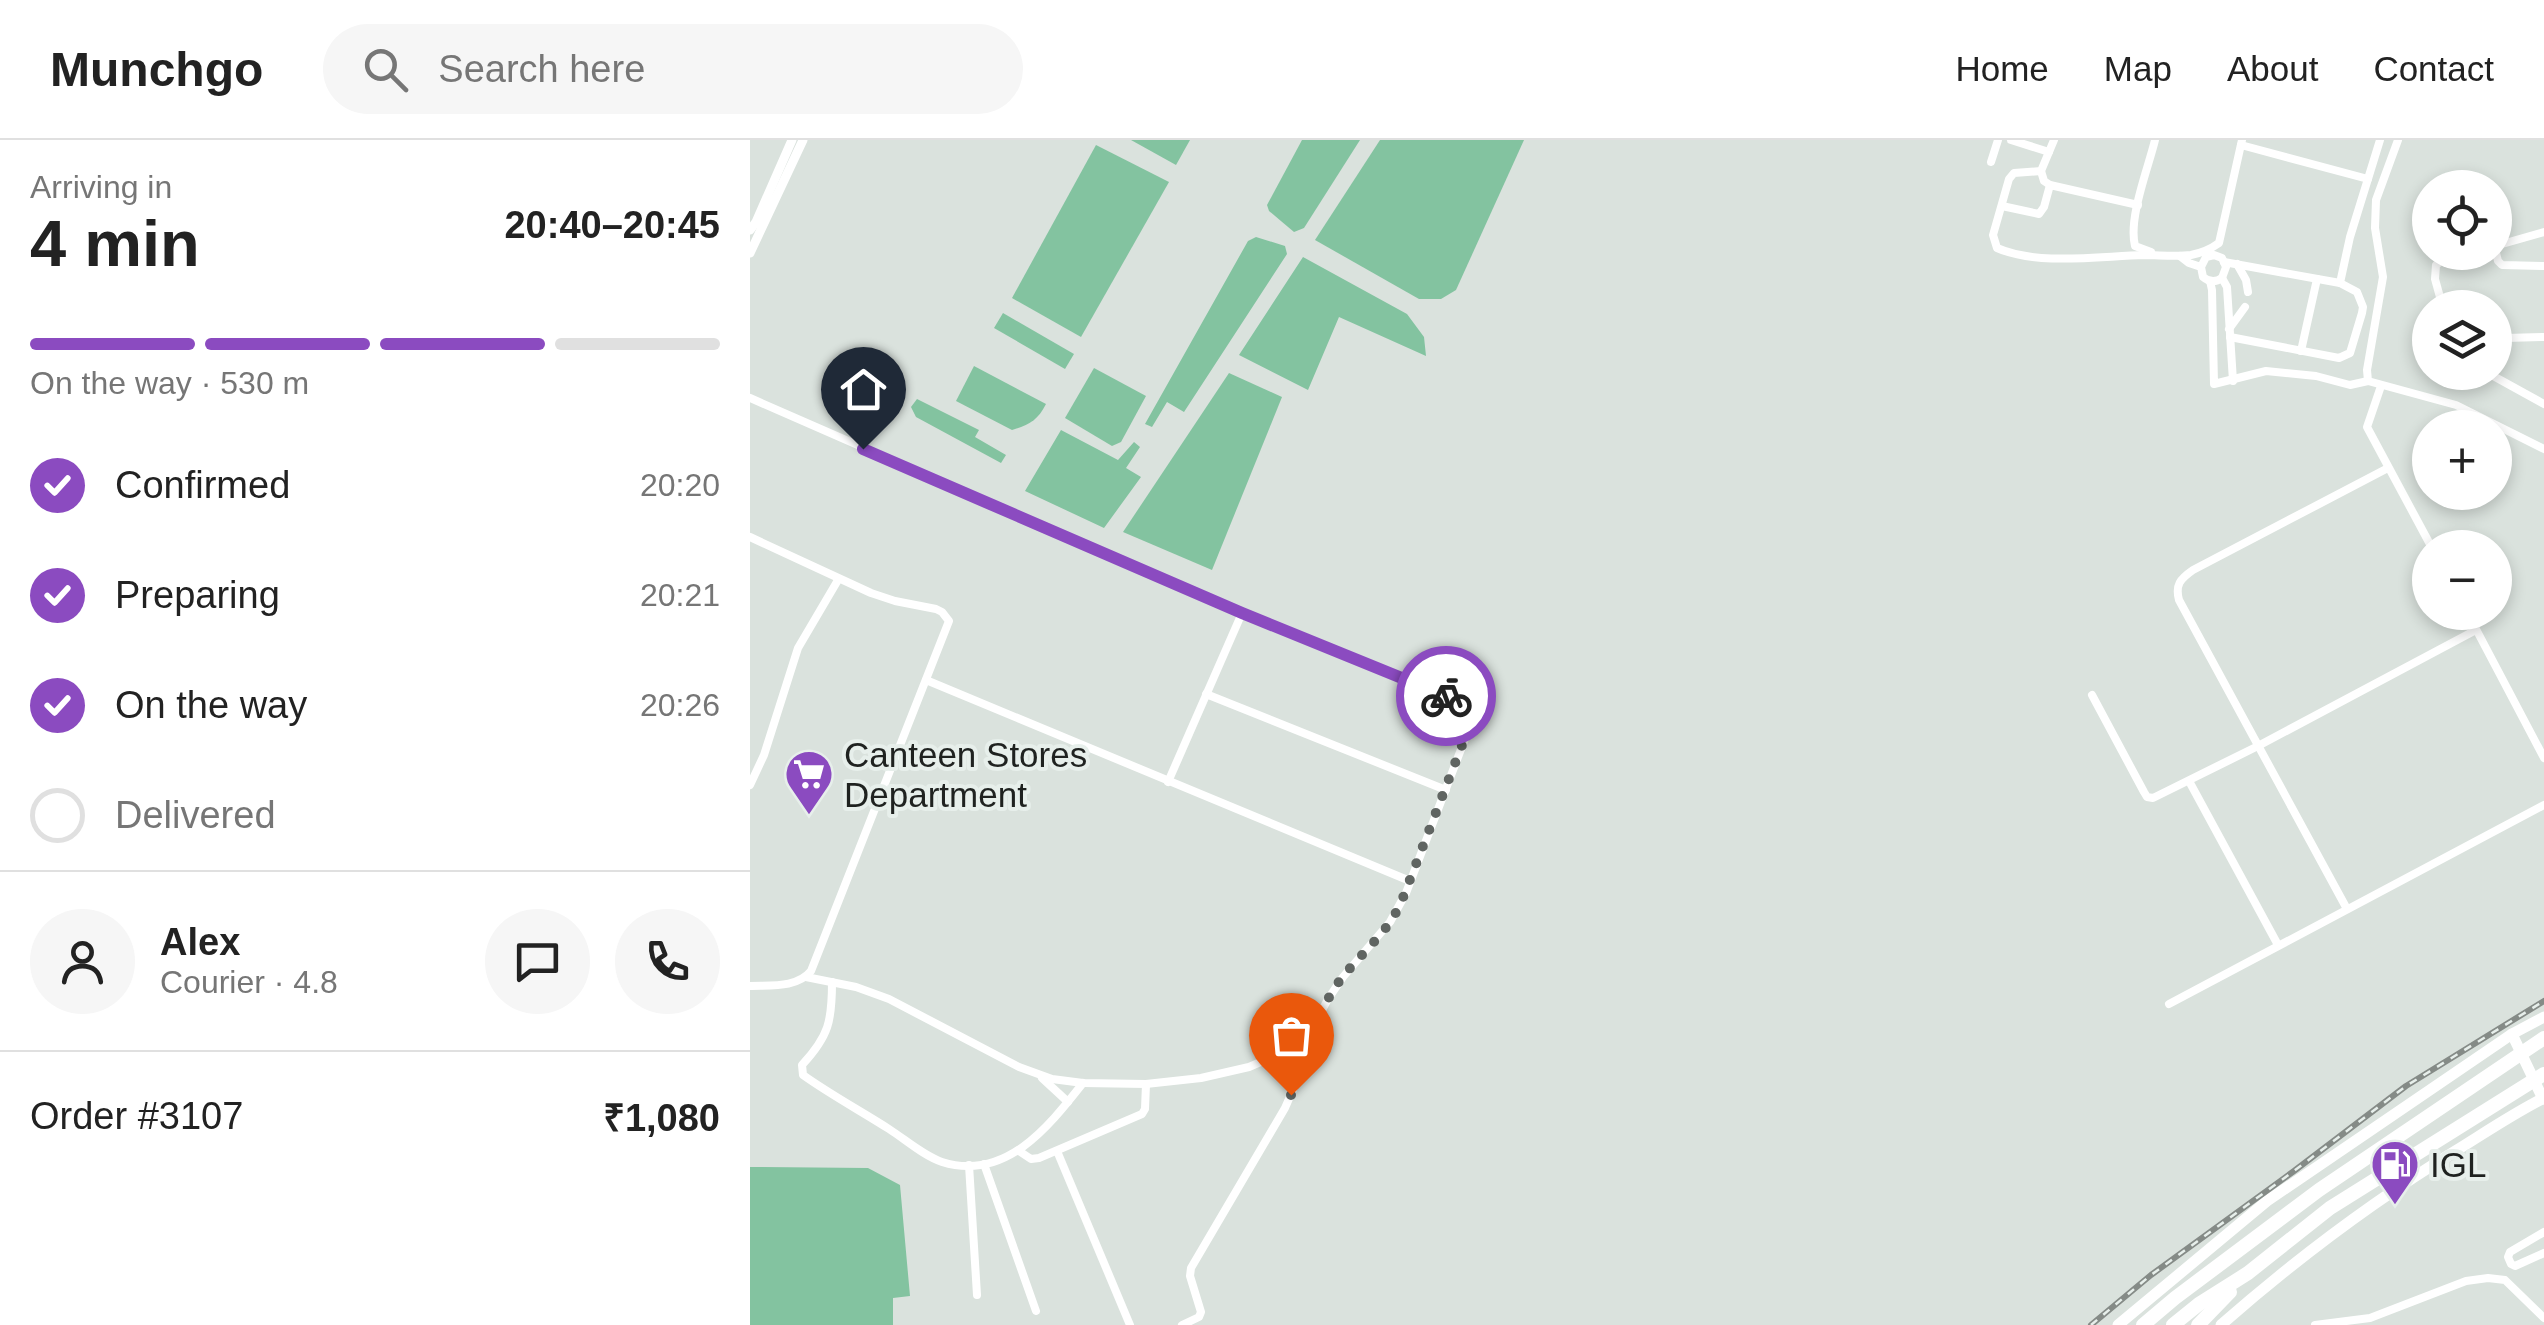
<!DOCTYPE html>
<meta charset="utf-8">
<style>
:root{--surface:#fff;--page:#f6f6f6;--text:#222;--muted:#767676;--line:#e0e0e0;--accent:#8b4bc0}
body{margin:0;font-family:Helvetica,sans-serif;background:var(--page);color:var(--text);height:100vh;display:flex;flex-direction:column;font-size:38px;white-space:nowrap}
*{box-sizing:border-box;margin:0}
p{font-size:32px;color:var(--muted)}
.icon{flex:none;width:55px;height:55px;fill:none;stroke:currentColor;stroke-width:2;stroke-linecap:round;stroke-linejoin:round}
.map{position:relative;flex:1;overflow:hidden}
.panel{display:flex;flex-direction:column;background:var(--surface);width:750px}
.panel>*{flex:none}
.buttons{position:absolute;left:1662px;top:30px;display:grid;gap:20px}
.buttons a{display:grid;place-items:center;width:100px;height:100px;border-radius:50%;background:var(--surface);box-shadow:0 5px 15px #0003;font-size:50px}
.pin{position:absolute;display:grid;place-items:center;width:85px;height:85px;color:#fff;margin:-102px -42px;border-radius:50% 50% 50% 0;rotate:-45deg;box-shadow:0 0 10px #0007}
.pin .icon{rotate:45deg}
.courier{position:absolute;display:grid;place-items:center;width:100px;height:100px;margin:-50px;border:8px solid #8b4bc0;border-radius:50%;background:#fff;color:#222;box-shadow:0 2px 12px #0007}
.head em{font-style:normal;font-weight:700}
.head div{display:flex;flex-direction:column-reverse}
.head{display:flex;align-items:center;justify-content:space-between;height:170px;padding:0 30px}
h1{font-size:65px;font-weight:700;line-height:75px}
.bar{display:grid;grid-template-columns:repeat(4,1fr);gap:15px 10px;align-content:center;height:120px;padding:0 30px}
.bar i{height:12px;border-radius:8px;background:var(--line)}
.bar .current{background:var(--accent)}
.bar p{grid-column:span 4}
.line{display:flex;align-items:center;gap:25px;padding:0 30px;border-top:2px solid var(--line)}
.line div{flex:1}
.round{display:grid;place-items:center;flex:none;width:105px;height:105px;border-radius:52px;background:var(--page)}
ol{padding:0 30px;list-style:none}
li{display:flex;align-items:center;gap:30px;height:110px}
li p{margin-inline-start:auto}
li .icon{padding:10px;border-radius:50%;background:var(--accent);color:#fff;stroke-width:4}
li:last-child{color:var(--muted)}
li i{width:55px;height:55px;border:5px solid var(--line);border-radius:50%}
header{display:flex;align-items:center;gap:60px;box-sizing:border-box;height:140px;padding:0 50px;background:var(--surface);border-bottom:2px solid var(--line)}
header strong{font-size:48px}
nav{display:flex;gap:55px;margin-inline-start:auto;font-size:35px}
.search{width:700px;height:90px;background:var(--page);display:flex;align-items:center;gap:25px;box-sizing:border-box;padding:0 35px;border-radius:55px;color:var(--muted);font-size:38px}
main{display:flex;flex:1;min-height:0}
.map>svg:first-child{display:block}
</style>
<header>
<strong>Munchgo</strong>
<div class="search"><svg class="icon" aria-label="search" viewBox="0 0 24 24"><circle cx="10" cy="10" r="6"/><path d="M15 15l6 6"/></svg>Search here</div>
<nav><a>Home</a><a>Map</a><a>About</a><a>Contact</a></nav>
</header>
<main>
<section class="panel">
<div class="head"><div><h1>4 min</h1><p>Arriving in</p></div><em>20:40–20:45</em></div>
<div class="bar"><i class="current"></i><i class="current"></i><i class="current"></i><i></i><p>On the way · 530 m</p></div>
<ol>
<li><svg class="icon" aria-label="check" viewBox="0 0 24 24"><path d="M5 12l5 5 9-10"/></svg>Confirmed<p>20:20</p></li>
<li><svg class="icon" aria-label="check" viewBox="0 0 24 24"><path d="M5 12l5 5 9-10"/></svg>Preparing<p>20:21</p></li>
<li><svg class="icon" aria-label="check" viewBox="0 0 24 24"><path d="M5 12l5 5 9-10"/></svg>On the way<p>20:26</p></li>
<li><i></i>Delivered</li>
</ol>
<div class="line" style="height:180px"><a class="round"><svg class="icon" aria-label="person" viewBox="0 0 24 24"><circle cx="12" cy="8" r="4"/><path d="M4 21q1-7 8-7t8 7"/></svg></a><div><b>Alex</b><p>Courier · 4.8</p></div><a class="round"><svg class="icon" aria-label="chat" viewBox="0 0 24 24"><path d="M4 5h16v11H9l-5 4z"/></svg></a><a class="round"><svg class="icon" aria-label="phone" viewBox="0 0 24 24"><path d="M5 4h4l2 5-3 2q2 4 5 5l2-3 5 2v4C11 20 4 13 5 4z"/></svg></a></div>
<div class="line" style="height:130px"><div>Order #3107</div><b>₹1,080</b></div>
</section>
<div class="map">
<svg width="1794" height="1185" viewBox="0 0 1794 1185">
<rect width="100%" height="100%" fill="#dae2dd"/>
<g fill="#83c3a0">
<path d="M381,0h59l-14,25z"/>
<path d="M552,0h58l-56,88 -10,4 -25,-21 -2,-6z"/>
<path d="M630,0h144l-68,150 -15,9h-22l-104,-59z"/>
<path d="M346,5l73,37 -88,155 -69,-39z"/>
<path d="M506,97l29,9 2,8 -103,158 -17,-10 -15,25 -7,-3 103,-183z"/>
<path d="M553,117l104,57 17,23 2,19 -87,-39 -31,73 -69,-35z"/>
<path d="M253,173l71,41 -9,15 -71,-41z"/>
<path d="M224,226l72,38c-8,16 -17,21 -34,26l-56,-29z"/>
<path d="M344,228l52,28 -25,46 -9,4 -47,-28z"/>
<path d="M479,233l53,24 -70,173 -89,-38z"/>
<path d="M167,259l62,31 -4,7 31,18 -5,8 -85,-46 -5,-10z"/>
<path d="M311,290l57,30 16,-18 6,5 -14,21 15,9 -37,51 -79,-37z"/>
<path d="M0,1027l118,1 32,17 10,111 -17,2v27h-143z"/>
</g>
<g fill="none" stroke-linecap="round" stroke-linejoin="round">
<g stroke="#fff" stroke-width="8">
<path d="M1261,0l38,12"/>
<path d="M1304,0l-13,31 -27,2 -5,6 -16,56 4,13c41,18 103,8 147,7 15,0 32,2 47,0 10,-2 20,-6 28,-12l23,-103"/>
<path d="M1648,0l-22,60 -1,28 8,49 -16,93 1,11 88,24 88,44"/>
<path d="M1491,5l127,34"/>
<path d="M1241,22l7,-22"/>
<path d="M1291,31l3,10 6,4 88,20"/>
<path d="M1252,66l37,8 5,-7 6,-22"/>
<path d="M1745,106l49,-14"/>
<path d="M1745,109l3,12 4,4 42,1"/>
<path d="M1401,112l-16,-6c-7,-28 13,-77 20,-106"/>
<path d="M1430,116l9,7 12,4 2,10c6,5 12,6 19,1l4,-11 -4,-9 -8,-3 -8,2 -5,10"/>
<path d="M1474,122l116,21"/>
<path d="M1487,124l9,16 2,12"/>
<path d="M1472,138l5,9 6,94"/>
<path d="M1460,141l2,9 2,94 52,-13 50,5 34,9 18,-4"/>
<path d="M1693,168l-8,-29 1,-14 12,-9 15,-4"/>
<path d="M1479,189l16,-22"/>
<path d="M1480,197l109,21 11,-5 12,-40 1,-6 -6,-15 -17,-9 10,-46 30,-97"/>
<path d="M1551,211l16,-72"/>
<path d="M1745,212l10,-14 39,-1"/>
<path d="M1736,232l58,32"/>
<path d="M1631,246l-14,41 65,121"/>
<path d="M0,258l492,215 213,87c16,7 18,15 13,31l-62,162 -16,29 -47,55 -15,22 -19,36 -6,7 -10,6 -44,19 -48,11 -55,6 -63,-1 -31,-4 -33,-12 -130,-68 -33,-12 -50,-10"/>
<path d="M0,397l121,56 24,8 41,8 6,3 7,9 -138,350c-14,17 -40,14 -61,15"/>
<path d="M1717,472l77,146"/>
<path d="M176,540l484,201"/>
<path d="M456,554l240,96"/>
<path d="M1342,555l52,97 3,5 6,1 105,-52 218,-116"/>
<path d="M1439,641l89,164"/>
<path d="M418,642l74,-169"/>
<path d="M0,645l14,-30 34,-107 40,-68"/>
<path d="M1597,769l-168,-309c-4,-15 1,-21 14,-30l195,-102"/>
<path d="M82,842c0,39 -3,54 -30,83l1,10c28,20 58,36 86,54 17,11 35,27 53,33 64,20 107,-36 141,-79"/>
<path d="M1419,864l375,-199"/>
<path d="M292,938l26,24"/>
<path d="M269,1011l12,8 8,-1 103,-44 3,-5 1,-25"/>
<path d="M307,1011l73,174"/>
<path d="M234,1024l52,147"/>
<path d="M219,1025l8,130"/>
<path d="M1794,1092l-34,20 -2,5 3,7 4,2 29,-13"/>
<path d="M432,1185l17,-8 2,-5 -11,-36 1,-8 94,-160 10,-23 3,-40"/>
<path d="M1565,1185l55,-7 96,-37 22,-3 17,2 39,38"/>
</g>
<g stroke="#fff" stroke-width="9">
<path d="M0,90l6,-8 36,-82"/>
<path d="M0,113l53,-113"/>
</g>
<g stroke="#fff" stroke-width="11">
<path d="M1762,894l31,65"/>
<path d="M1368,1185l149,-124 245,-167 32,-17"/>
<path d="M1471,1185c74,-65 152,-124 236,-175 29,-18 57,-37 87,-52"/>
</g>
<g stroke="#fff" stroke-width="14">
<path d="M1393,1185l32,-27 144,-108 225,-152"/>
<path d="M1423,1185l26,-21 49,-31 82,-65 214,-134"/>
<path d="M1448,1185l32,-33"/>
</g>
<g stroke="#858b87" stroke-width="6">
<path id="rail" d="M1341,1185l60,-50 143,-104 112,-85 138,-85"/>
</g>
<use href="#rail" stroke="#e7efeb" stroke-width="2.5" stroke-dasharray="8" stroke-linecap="butt"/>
</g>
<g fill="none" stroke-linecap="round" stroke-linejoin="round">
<path stroke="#606562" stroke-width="10" stroke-dasharray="0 18" d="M541,955l5,-21 2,-29 11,-10 19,-36 14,-22 41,-45 16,-24 72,-186 -2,-13 -7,-6 -16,-7"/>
<path stroke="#8b4bc0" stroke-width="12" d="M113,309l379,164 204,83"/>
</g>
<defs>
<g id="supermarket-pin" transform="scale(2.5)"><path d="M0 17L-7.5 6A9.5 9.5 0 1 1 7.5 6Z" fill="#8b4bc0" stroke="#e7efeb"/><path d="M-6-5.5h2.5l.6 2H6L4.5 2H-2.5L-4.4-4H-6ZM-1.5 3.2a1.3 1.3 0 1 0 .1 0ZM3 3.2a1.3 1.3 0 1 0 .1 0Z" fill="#fff"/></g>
<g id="fuel-pin" transform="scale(2.5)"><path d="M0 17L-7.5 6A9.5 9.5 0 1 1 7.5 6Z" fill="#8b4bc0" stroke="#e7efeb"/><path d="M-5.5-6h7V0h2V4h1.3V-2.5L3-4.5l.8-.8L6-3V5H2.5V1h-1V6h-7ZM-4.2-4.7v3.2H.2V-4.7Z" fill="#fff"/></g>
</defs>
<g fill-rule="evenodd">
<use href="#supermarket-pin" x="59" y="634"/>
<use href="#fuel-pin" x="1645" y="1024"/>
</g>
<g text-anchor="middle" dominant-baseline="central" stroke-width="8" stroke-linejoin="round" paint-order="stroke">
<g font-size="35" fill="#1f2220" stroke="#e7efeb" text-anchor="start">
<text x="94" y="614">Canteen Stores<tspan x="94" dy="40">Department</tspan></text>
<text x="1680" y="1024">IGL</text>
</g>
</g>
</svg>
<div class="buttons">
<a><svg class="icon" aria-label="locate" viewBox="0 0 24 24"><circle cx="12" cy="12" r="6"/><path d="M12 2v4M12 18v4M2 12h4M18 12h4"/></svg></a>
<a><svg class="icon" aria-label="layers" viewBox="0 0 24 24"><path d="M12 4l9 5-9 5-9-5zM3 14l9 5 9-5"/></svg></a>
<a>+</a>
<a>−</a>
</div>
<div class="pin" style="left:541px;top:955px;background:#ea580c"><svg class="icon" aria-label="bag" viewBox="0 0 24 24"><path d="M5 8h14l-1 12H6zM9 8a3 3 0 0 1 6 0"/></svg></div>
<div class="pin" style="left:113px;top:309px;background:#1f2937"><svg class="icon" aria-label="home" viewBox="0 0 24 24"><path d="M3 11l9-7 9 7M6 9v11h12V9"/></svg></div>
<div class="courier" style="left:696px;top:556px"><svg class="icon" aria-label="bike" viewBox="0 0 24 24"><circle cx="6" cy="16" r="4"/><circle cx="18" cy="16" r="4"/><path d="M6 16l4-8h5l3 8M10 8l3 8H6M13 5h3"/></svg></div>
</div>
</main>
